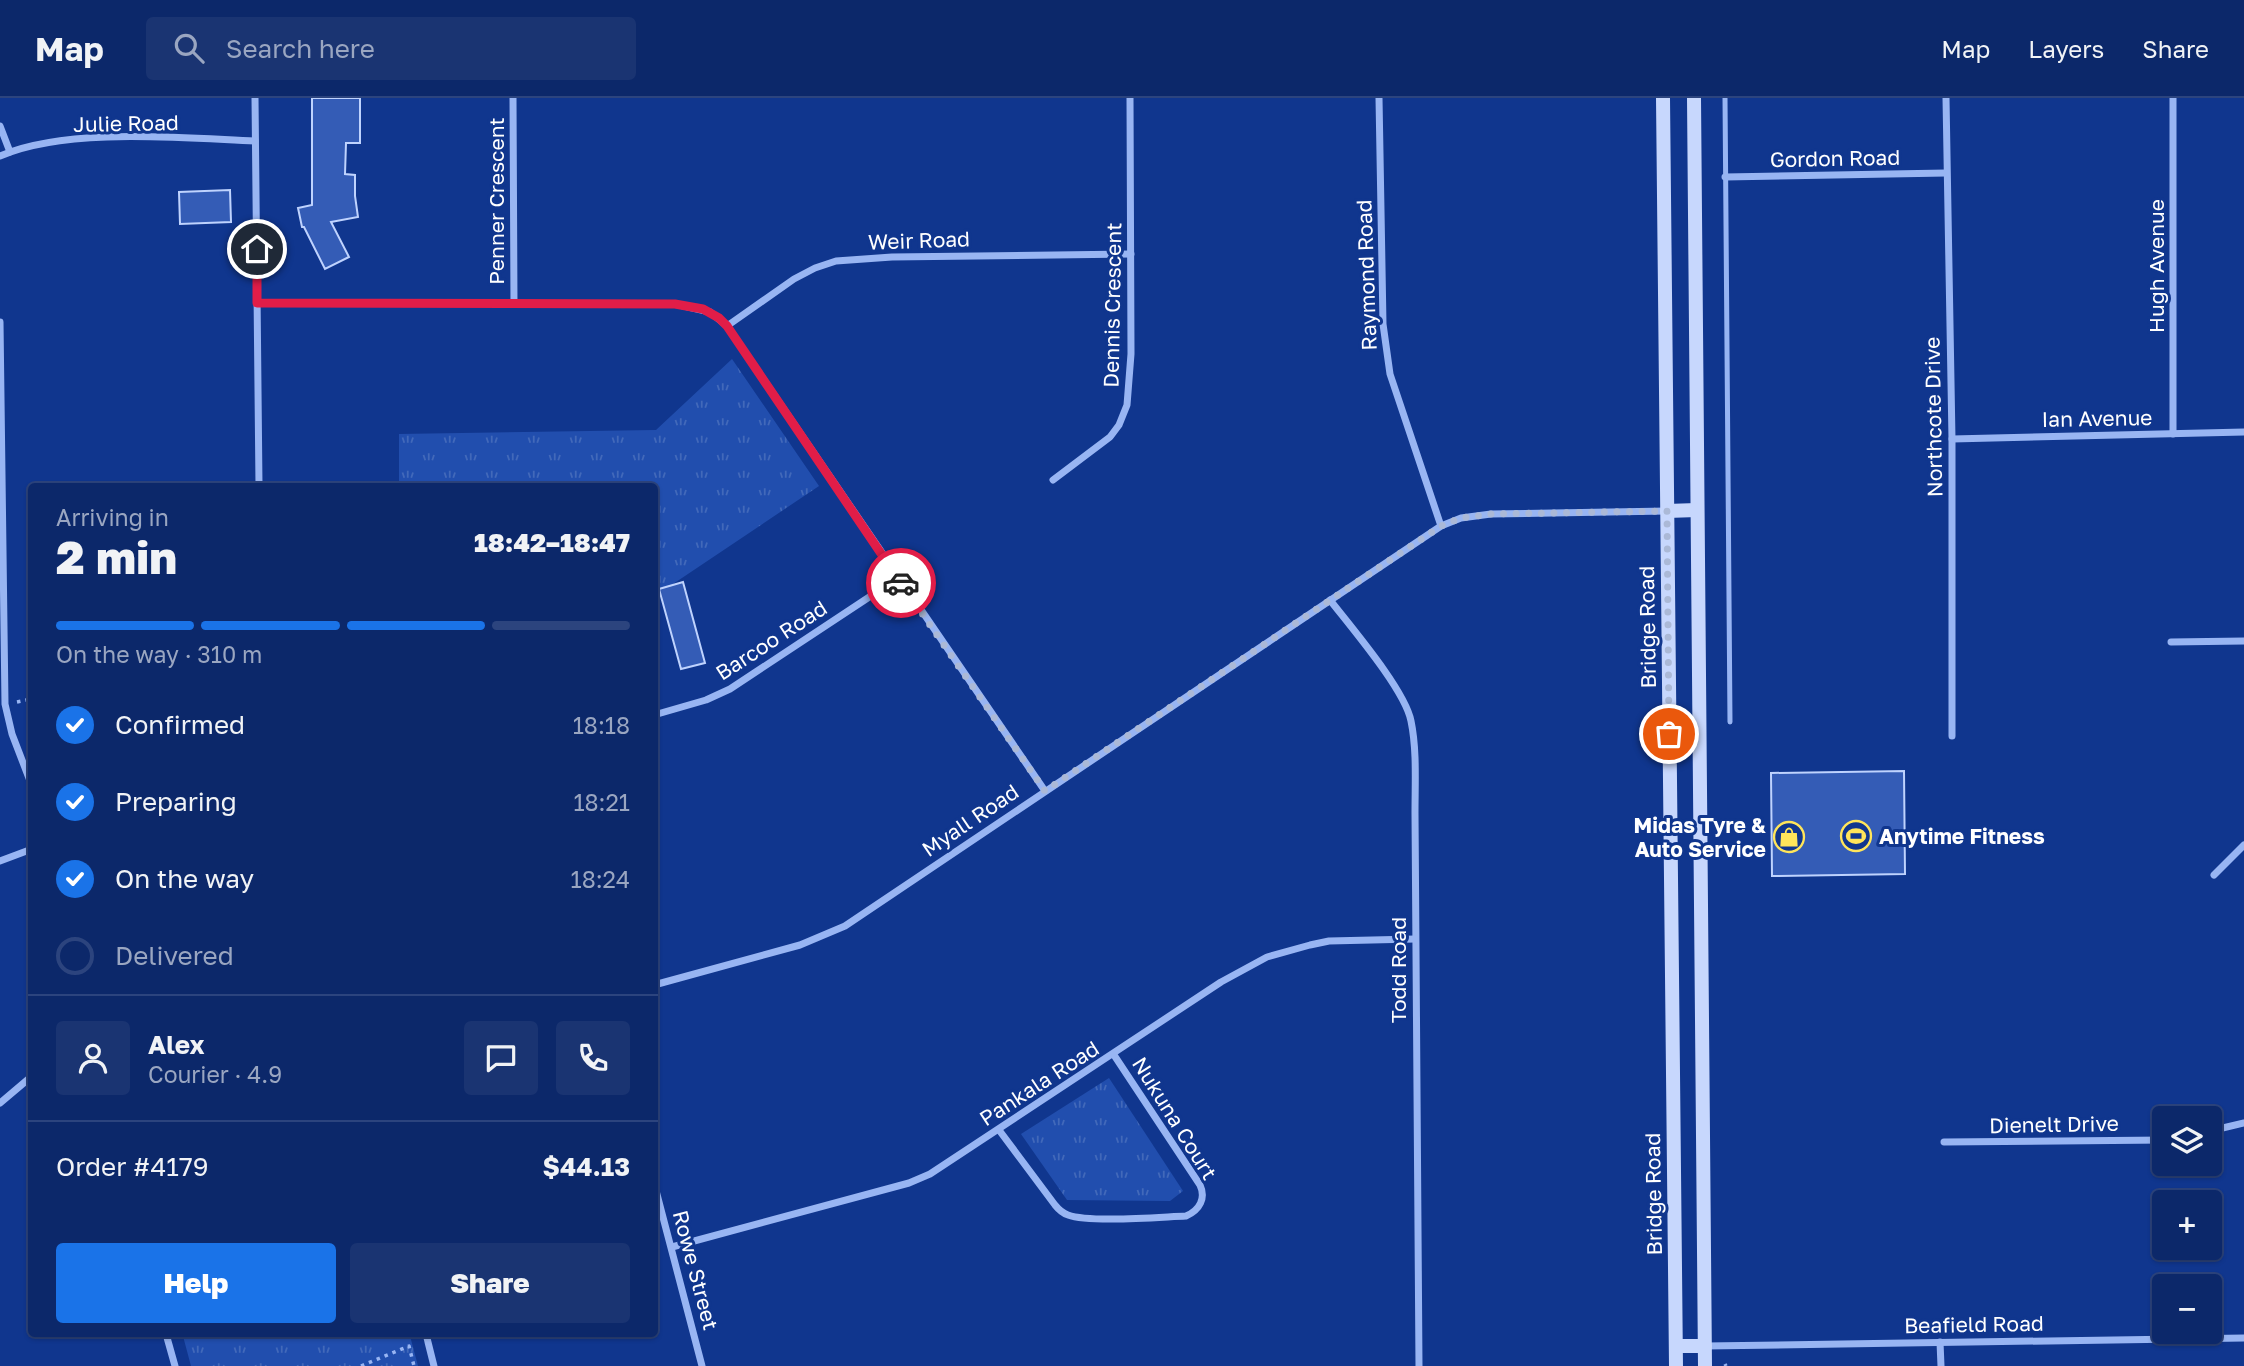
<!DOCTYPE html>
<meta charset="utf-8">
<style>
:root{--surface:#0c286a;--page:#1a3472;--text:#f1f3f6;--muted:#9aa6c1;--line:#2c447e;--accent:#1a73e8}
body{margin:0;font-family:"Golos Text",sans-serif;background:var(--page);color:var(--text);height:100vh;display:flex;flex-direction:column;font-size:26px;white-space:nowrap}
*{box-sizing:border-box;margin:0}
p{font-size:23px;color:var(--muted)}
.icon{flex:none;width:38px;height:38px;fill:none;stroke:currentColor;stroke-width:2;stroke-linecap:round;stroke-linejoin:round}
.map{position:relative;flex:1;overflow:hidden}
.sheet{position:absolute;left:28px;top:385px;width:630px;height:854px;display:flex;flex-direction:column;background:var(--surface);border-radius:7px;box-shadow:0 2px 5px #0004,0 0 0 2px var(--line)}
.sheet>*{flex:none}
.fabs{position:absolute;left:2152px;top:1008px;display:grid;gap:14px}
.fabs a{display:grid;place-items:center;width:70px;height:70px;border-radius:7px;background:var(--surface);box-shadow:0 2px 5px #0004,0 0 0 2px var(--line);font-size:35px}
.pin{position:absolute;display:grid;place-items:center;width:60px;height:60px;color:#fff;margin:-30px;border:4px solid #fff;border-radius:50%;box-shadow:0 2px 7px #0007}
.courier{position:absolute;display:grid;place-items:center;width:70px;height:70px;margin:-35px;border:5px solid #e11d48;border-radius:50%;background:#fff;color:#222;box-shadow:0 2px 9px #0007}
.headline em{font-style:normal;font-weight:800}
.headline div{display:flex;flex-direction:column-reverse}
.headline{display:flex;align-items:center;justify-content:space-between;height:119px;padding:0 28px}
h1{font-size:46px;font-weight:800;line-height:52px}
.bar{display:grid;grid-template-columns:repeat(4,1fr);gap:10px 7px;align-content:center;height:84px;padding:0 28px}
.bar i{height:9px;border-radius:5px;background:var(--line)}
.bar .active{background:var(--accent)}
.bar p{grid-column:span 4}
.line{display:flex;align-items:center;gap:18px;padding:0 28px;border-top:2px solid var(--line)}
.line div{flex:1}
.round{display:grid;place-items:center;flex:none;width:74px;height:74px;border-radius:7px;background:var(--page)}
ol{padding:0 28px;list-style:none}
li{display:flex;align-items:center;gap:21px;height:77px}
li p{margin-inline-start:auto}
li .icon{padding:7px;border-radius:50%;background:var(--accent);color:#fff;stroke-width:4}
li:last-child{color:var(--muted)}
li i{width:38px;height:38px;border:4px solid var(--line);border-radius:50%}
.button{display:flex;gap:14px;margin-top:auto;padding:14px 28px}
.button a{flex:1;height:80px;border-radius:7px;background:var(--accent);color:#fff;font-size:28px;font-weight:800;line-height:80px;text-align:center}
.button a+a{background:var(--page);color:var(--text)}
header{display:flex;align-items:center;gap:42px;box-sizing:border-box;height:98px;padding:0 35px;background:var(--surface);border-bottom:2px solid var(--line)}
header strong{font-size:33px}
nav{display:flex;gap:38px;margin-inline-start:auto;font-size:24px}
.search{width:490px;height:63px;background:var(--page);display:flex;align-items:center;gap:18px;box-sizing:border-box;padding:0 24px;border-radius:7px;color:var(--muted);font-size:26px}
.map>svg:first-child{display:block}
</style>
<header>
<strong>Map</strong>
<div class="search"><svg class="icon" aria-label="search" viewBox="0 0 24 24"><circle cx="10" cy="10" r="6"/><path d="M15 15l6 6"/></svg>Search here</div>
<nav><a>Map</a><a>Layers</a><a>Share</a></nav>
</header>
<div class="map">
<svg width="2244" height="1268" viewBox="0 0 2244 1268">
<defs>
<pattern id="park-tufts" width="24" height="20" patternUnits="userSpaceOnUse" patternTransform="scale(1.75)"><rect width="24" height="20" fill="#214eae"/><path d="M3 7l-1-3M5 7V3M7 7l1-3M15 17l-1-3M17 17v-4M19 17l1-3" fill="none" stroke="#4269ba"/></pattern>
</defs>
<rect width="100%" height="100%" fill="#10368e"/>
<g fill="url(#park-tufts)">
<path d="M732,261l87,127 -149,100 -15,4 -1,-104h-255v-52l257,-4z"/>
<path d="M1109,980l74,113 -13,10 -103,-1 -46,-66z"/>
<path d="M352,1237l58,1 8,30h-227l-8,-30 83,2z"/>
</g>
<g fill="#345cb6" stroke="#bfd3fe" stroke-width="2">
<path d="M312,0h48v45h-14l-1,31 10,1v21l3,21 -27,5 18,35 -24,12 -21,-42h-2l-4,-19 14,-3z"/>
<path d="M230,92l1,32 -51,2 -1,-32z"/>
<path d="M683,484l22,81 -24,6 -22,-80z"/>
<path d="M1904,673l1,103 -133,2 -1,-103z"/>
</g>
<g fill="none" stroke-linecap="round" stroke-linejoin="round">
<g stroke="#98b5f3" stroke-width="3.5" stroke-dasharray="3.5 5" stroke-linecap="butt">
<path d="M17,604l15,-3"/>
<path d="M1725,1266l1,2"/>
<path d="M361,1268l48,-20 5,20"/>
</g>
<path stroke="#98b5f3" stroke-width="5" d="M1725,0l5,624"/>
<g stroke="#98b5f3" stroke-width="7">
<path d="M255,0l4,388"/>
<path d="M513,0l1,206"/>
<path d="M1379,0l4,226 7,50 51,152"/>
<path d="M1946,0l6,341v297"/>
<path d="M0,28l10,26"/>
<path d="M0,58c66,-29 183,-18 255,-15"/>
<path d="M1725,79l221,-4"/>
<path d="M257,205l418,1 35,8 17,14 318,465"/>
<path d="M0,224l5,382 7,30 20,52"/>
<path d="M727,228l67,-47 21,-11 21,-7 56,-4 239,-3"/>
<path d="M2173,336v-336"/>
<path d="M1952,341l292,-7"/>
<path d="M1053,382l57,-43 9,-12 8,-20 4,-51 -1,-256"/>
<path d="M1330,502c21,27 75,90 81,121 6,29 4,62 4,92l4,553"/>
<path d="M2171,544l73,-1"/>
<path d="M654,617l52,-15 24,-11 168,-111"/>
<path d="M0,763l32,-12"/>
<path d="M2214,777l30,-30"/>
<path d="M654,887l146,-40 45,-19 596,-400 20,-8 30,-4 176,-3"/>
<path d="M0,1005l32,-27"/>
<path d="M999,1032l56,75c4,5 7,8 13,10 22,8 92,2 118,1 14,-6 20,-18 14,-31l-86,-130"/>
<path d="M2210,1033l34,-8"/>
<path d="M1944,1044l221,-2"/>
<path d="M654,1085l48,183"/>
<path d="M672,1149l237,-64 21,-9 291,-192 46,-25 43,-12 19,-4 86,-2"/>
<path d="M166,1236l9,32"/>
<path d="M426,1236l8,32"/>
<path d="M1940,1244l1,24"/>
<path d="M1705,1248l539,-8"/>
</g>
<g stroke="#c7d7fd" stroke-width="14">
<path d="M1663,0l13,1268"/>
<path d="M1694,0l11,1268"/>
<path d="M1667,413l30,-1"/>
<path d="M1676,1248h29"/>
</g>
</g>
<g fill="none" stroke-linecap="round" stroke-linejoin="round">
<path stroke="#abb9d7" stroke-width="7" stroke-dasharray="0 12.6" d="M901,485l144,208 396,-265 20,-8 30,-4 176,-3 2,223"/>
<path stroke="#e11d48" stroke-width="9" d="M257,151v54l418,1 28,5 16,9 8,8 174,257"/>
</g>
<defs>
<g id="stadium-ring" transform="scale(1.575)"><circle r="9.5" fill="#10368e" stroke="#ffe55a" stroke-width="1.5"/><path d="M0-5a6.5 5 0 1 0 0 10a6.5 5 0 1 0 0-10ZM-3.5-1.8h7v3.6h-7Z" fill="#ffe55a"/></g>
<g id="shop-ring" transform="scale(1.575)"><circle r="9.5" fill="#10368e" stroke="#ffe55a" stroke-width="1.5"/><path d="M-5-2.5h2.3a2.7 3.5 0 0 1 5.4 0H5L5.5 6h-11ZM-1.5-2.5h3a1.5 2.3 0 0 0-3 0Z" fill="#ffe55a"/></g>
</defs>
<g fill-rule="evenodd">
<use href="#stadium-ring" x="1856" y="738"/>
<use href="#shop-ring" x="1789" y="739"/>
</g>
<g text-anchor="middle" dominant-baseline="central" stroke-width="6" stroke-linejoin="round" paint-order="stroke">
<g font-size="21" fill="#fff" stroke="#10368e">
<text transform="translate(126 25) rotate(-1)">Julie Road</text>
<text transform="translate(1835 60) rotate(-1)">Gordon Road</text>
<text transform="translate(496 103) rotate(-90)">Penner Crescent</text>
<text transform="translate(919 142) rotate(-2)">Weir Road</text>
<text transform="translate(2156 168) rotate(-90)">Hugh Avenue</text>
<text transform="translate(1366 177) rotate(-92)">Raymond Road</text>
<text transform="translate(1112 207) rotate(-89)">Dennis Crescent</text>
<text transform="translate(1933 319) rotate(-91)">Northcote Drive</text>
<text transform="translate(2097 320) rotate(-1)">Ian Avenue</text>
<text transform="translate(1647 529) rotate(-91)">Bridge Road</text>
<text transform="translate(771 542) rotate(-33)">Barcoo Road</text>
<text transform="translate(970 722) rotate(-34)">Myall Road</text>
<text transform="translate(1398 872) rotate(-90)">Todd Road</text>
<text transform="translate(1039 985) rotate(-33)">Pankala Road</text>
<text transform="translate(1175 1020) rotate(58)">Nukuna Court</text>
<text transform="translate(2054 1026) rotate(-1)">Dienelt Drive</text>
<text transform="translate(1653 1096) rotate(-91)">Bridge Road</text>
<text transform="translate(696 1172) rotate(75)">Rowe Street</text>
<text transform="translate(1974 1226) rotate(-1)">Beafield Road</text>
</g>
<g font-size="21" font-weight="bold" fill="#fff" stroke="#10368e" text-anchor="end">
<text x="1766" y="727">Midas Tyre &amp;<tspan x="1766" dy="24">Auto Service</tspan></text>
<text x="1879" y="738" text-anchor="start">Anytime Fitness</text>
</g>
</g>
</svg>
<div class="fabs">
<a><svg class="icon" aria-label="layers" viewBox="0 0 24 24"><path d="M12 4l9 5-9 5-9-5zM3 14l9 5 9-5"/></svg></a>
<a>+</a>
<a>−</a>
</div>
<div class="pin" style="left:1669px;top:636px;background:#ea580c"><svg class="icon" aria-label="bag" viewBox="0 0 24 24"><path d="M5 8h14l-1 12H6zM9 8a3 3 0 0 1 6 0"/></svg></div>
<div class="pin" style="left:257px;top:151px;background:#1f2937"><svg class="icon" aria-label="home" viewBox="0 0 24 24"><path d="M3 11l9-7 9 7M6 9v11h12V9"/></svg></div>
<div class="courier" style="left:901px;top:485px"><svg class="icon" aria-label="car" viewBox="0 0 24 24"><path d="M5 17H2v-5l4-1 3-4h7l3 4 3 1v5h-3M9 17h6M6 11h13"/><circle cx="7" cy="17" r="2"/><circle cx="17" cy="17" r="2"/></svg></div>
<section class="sheet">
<div class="headline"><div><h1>2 min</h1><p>Arriving in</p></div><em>18:42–18:47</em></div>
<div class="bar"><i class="active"></i><i class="active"></i><i class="active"></i><i></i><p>On the way · 310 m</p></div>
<ol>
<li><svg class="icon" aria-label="check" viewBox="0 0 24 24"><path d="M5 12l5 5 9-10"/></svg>Confirmed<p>18:18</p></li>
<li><svg class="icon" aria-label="check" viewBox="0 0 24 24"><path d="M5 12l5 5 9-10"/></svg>Preparing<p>18:21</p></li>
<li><svg class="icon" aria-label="check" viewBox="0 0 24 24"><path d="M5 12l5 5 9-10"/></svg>On the way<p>18:24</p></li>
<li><i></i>Delivered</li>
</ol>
<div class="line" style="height:126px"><a class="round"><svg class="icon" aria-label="person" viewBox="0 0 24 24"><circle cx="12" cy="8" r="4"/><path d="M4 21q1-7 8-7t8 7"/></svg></a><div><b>Alex</b><p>Courier · 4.9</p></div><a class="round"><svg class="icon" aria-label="chat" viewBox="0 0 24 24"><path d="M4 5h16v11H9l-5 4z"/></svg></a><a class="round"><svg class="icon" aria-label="phone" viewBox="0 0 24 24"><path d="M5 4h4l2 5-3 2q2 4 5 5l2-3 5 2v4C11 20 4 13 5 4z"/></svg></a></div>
<div class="line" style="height:91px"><div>Order #4179</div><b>$44.13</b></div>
<div class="button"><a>Help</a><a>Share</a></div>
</section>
</div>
